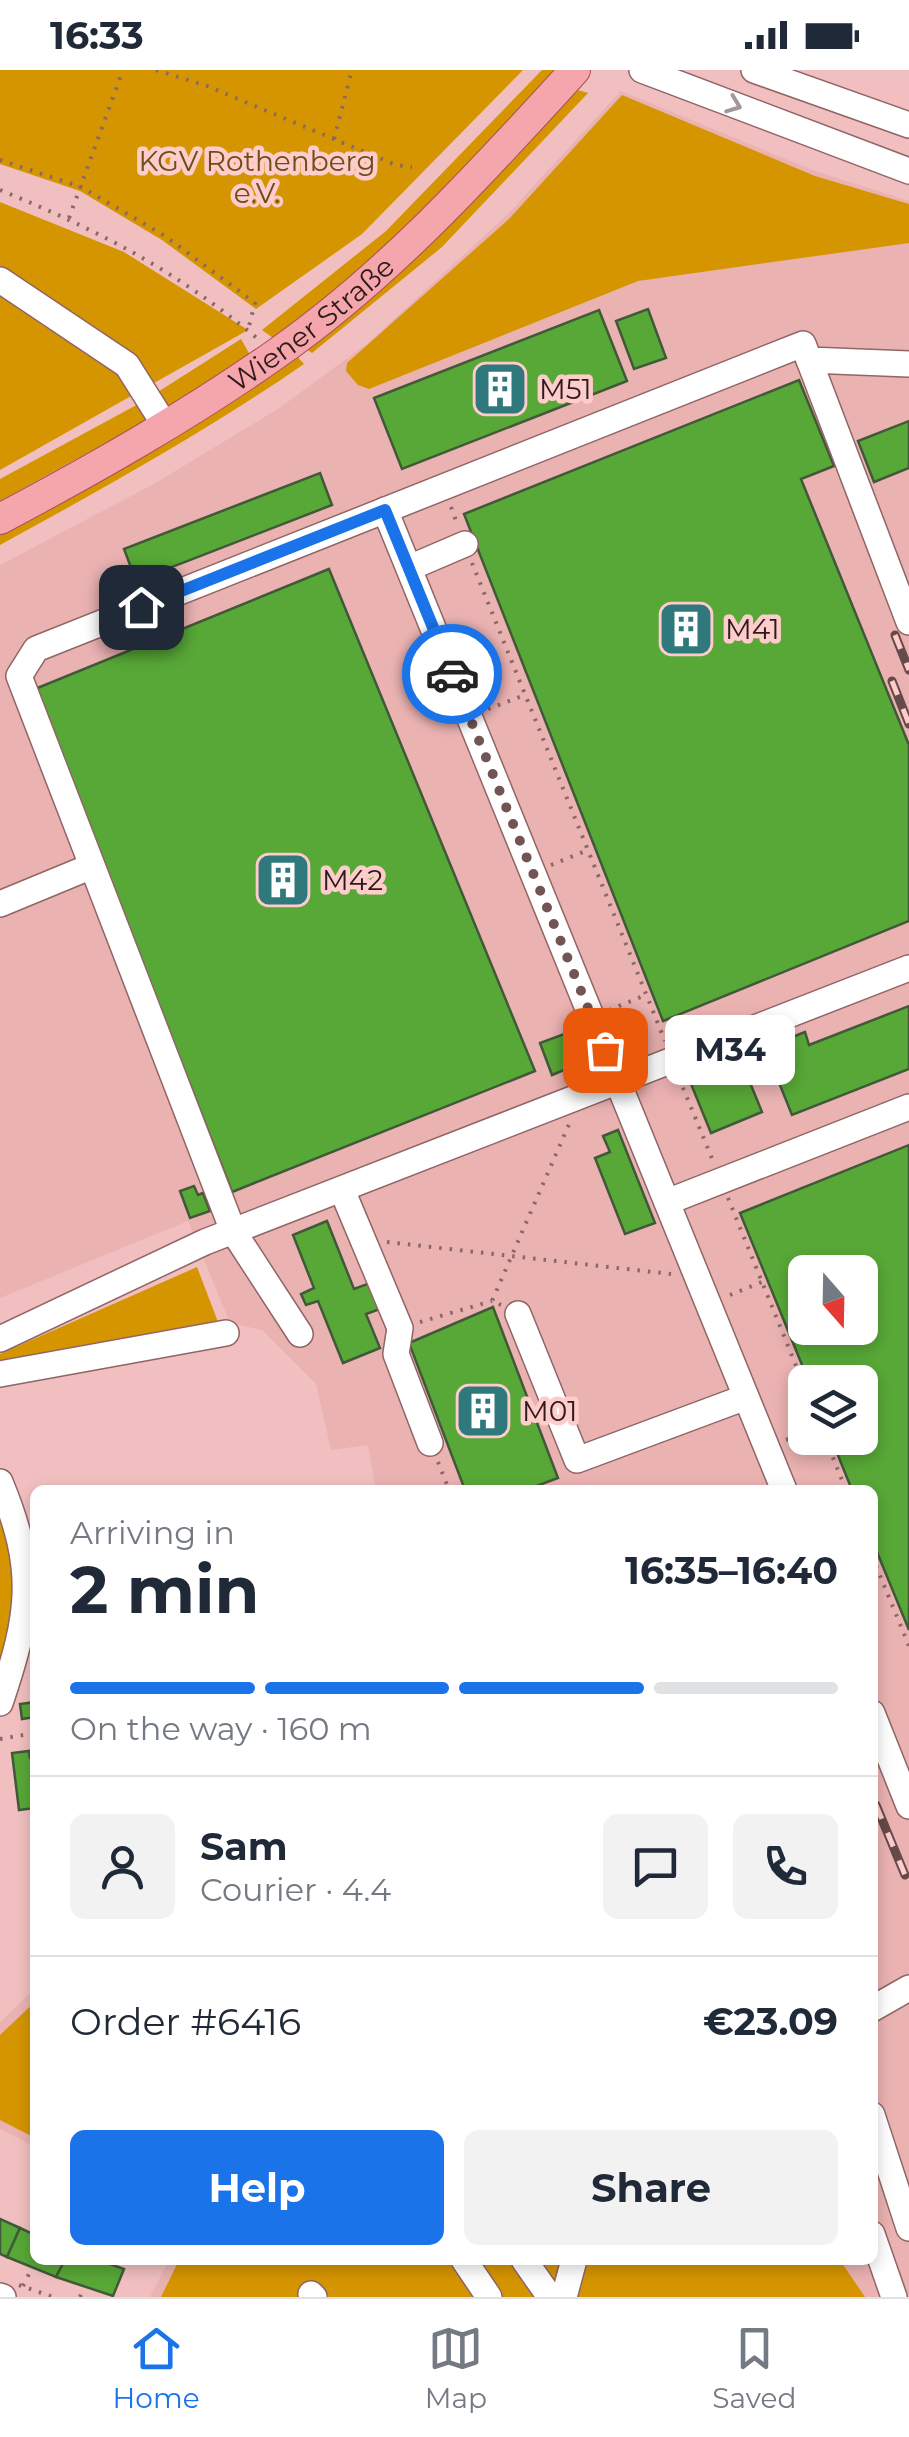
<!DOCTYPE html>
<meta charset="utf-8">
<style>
:root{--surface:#fff;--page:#f2f2f3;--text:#1f2937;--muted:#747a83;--line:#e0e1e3;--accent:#1a73e8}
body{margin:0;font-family:Montserrat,sans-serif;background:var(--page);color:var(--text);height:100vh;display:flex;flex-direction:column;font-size:38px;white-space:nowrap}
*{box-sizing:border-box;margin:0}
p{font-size:32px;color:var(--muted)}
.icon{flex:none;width:55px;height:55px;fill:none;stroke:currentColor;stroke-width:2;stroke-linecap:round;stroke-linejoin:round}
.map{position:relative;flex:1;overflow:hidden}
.panel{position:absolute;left:30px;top:1415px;width:848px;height:780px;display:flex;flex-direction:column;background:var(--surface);border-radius:15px;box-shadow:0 5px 15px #0003}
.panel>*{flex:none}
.needle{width:65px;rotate:160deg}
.tools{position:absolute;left:788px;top:1185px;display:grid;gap:20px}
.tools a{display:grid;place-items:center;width:90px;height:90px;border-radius:15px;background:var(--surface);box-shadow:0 5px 15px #0003;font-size:50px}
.pin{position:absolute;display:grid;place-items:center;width:85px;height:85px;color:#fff;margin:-42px;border-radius:20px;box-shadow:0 5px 15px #0006}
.courier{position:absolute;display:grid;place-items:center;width:100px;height:100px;margin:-50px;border:8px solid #1a73e8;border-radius:50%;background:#fff;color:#222;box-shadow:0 2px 12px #0007}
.bubble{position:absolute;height:70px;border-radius:15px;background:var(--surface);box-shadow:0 5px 15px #0003;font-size:32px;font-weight:700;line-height:70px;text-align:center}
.headline em{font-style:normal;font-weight:700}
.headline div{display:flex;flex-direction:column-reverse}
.headline{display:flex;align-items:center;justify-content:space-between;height:170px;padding:0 40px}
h1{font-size:65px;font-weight:700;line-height:75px}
.bar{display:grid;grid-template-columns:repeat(4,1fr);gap:15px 10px;align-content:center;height:120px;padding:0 40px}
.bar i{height:12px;border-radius:8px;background:var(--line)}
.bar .active{background:var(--accent)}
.bar p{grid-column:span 4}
.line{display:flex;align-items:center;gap:25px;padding:0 40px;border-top:2px solid var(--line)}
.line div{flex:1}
.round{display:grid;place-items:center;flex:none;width:105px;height:105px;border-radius:15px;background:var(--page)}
.cta{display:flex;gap:20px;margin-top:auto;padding:20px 40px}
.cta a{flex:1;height:115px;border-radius:15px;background:var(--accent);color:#fff;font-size:40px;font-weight:700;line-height:115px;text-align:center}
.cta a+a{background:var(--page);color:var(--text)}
.status{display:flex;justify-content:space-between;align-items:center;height:70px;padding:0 50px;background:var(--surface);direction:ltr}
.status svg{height:28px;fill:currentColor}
.tabs{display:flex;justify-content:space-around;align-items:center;height:140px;border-top:2px solid var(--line);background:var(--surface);font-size:28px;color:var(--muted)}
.tabs a{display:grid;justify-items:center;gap:5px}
.tabs .active{color:var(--accent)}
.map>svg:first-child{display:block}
</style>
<div class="status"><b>16:33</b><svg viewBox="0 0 49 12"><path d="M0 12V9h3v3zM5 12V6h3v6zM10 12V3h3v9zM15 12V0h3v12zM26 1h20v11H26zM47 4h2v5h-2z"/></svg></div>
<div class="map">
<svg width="909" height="2227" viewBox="0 0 909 2227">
<rect width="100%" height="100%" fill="#f1bfbf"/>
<g fill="#ebb2b2" fill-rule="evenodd">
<path d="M621,21l194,80 94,30v2096h-759l19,-37h703v-770h-496l-8,-45 -37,5 -15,-66 -54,-54 -32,-7 -42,-102 -188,77v-733l152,-80 126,-76 90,-66 139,-128zM805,1202h55v56h-55zM805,1312h55v56h-55z"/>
<path d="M35,1919v158l-35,-18v-107z"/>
</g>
<g fill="#d59500">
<path d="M0,0h523l-161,164 -106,75 -94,-69 -82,-49 -80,-27z"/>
<path d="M542,0h15l-164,174 -120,94 -11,-8 124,-99z"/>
<path d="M574,19l14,4 -146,154 -130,106 -11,-8z"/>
<path d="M622,25l193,81 94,28v39l-271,38 -269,108 -11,-4 -12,-14 1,-8 162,-144z"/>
<path d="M0,132l124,50 124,78 -248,140z"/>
<path d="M241,269l9,16 -84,54 -16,-12z"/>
<path d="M296,285l8,9c-97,67 -200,124 -304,181v-13z"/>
<path d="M142,332l7,17 -149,82v-22z"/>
<path d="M197,1197l21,55 -218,44v-12z"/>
<path d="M0,1445c19,70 20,90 0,161z"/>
<path d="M35,1932v136l-35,-18v-85z"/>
<path d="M179,2190h661l25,37h-704z"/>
</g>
<g fill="#58a837" stroke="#415939" stroke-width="2.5" fill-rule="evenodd">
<path d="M648,239l18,49 -32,11 -18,-48z"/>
<path d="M599,240l28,71 -225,88 -28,-71z"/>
<path d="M799,310l35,86 -33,13 108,266v176l-246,100 -199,-507z"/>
<path d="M909,351v47l-35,14 -16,-41z"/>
<path d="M320,403l12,32 -196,76 -12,-32z"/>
<path d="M329,499l206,502 -303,121 -197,-503z"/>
<path d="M909,936v63l-117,46 -27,-67 40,-16 4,13z"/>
<path d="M564,964l12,31 -24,10 -12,-32z"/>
<path d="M740,988l22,54 -51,21 -22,-54z"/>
<path d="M618,1060l37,93 -30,11 -30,-76 15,-6 -7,-16z"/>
<path d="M909,1075v485l-37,-90v-50h-20l-21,-52h29v-56h-51l-69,-169zM805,1202h55v56h-55z"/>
<path d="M194,1116l4,9 5,-2 7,18 -20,7 -10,-27z"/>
<path d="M327,1151l27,68 16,-6 10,26 -14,5 14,34 -37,15 -25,-62 -12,4 -5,-11 13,-6 -21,-53z"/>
<path d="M493,1237l65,171 -32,12h-61l-56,-147z"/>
<path d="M35,1632v15l-13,2 -2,-15z"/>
<path d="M29,1681l1,7h5v50l-16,2 -7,-57z"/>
<path d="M0,2149l20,9 -13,29 -7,-3z"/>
<path d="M20,2158l15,7v25h30l-9,17 -49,-20z"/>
<path d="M65,2190h34l25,9 -11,27 -57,-19z"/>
</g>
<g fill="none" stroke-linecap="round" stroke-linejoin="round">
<g stroke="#916565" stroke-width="28">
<g id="minor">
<path d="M642,0l267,101"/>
<path d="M754,0l155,55"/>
<path d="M0,210l127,85 39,62"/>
<path d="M809,290l100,262"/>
<path d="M385,440l399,980"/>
<path d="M409,498l56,-24"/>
<path d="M0,834l92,-38"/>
<path d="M342,1120l58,138 -4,26 34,89"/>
<path d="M667,1132l242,-95"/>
<path d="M518,1244l59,146 169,-63"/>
<path d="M300,1264l-67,-103 -214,-555 17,-27 767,-305 6,16 100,4"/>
<path d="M0,1269l205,-97 704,-274"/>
<path d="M0,1304l226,-41"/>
<path d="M0,1412c37,89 30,132 0,221"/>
<path d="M872,1643l37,93"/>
<path d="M872,1939l37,-21"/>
<path d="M872,2045l37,113"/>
<path d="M872,2164l22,63"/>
<path d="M464,2190l25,37"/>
<path d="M524,2190l26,37"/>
<path d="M311,2224l3,3"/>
<path d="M0,2226l3,1"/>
<path d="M564,2227l10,-37"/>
</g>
</g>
<g stroke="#a94f55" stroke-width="32">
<g id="major">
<path id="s1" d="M0,449c94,-50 186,-102 273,-163 114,-79 209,-184 302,-286"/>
</g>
</g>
<g stroke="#896868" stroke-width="4" stroke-dasharray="2.5 8" stroke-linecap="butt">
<path d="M156,0l51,16 189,79 16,2"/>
<path d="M334,69l18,-69"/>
<path d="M0,90l81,27 84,49 90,67 -7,27"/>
<path d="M0,120c98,40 177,81 258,149"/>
<path d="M69,148l54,-148"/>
<path d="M451,437l7,19"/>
<path d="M472,493l193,478"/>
<path d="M488,639l37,-14"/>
<path d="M551,795l37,-15"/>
<path d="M609,940l37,-15"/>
<path d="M679,1008l34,83"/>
<path d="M728,1128l77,190"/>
<path d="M387,1172l284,32"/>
<path d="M730,1225l32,-13"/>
<path d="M501,1235l-9,-4 78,-179"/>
<path d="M420,1252l72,-21"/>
<path d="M825,1368l21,52"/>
<path d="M786,1370l19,-7"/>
<path d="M438,1392l11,28"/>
<path d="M872,1486l37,90"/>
<path d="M0,1669l35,-6"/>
<path d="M19,2215l34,12"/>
<path d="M23,2216l7,-14"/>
<path d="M80,2227l3,-6"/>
</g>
<use href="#minor" stroke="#fff" stroke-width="25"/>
<use href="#major" stroke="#f4a6ac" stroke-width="30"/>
<g stroke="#664a4a" stroke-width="9">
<g id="rail">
<path d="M895,565l14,35"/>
<path d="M892,611l17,43"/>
<path d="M876,1735l29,70"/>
</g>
</g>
<use href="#rail" stroke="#fcc" stroke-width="5" stroke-dasharray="15" stroke-linecap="butt"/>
</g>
<defs><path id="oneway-chevron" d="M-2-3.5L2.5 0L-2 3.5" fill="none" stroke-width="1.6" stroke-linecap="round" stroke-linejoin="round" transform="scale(2.5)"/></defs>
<use stroke="#a09898" href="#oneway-chevron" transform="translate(734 35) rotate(21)"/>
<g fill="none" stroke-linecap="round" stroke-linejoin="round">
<path stroke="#725454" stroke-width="10" stroke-dasharray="0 18" d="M452,604l153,376"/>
<path stroke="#1a73e8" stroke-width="12" d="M141,537l244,-97 67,164"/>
</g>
<defs>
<g id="building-square" transform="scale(2.875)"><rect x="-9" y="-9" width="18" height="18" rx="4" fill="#2f787b" stroke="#fcc"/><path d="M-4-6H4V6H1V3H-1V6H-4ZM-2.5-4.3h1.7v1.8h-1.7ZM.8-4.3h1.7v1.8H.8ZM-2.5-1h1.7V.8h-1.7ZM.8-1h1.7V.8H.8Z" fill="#fff"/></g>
</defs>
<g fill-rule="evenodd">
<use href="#building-square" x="500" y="319"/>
<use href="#building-square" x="686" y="559"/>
<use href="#building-square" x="283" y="810"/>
<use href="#building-square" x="483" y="1341"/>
</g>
<g text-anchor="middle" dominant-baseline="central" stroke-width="9" stroke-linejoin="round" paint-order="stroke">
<g font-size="28" fill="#6c4e19" stroke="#fcc">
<text x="257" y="91">KGV Rothenberg<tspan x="257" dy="32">e.V.</tspan></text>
</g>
<g font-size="28" fill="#2d1b1b" stroke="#fcc">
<text stroke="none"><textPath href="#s1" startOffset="368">Wiener Straße</textPath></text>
</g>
<g font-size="28" fill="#2d1b1b" stroke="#fcc" text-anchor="start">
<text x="539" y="319">M51</text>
<text x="725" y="559">M41</text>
<text x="322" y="810">M42</text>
<text x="522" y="1341">M01</text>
</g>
</g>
</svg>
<div class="tools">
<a><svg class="needle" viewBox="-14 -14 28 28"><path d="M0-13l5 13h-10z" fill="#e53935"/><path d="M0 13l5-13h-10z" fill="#747a83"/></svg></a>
<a><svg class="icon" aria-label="layers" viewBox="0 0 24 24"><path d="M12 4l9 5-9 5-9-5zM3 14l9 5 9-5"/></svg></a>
</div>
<div class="pin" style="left:605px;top:980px;background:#ea580c"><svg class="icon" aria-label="bag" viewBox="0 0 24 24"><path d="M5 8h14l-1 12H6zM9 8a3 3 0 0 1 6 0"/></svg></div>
<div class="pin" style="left:141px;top:537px;background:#1f2937"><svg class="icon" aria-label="home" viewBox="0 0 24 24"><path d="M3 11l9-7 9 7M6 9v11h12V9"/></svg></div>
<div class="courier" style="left:452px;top:604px"><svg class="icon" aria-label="car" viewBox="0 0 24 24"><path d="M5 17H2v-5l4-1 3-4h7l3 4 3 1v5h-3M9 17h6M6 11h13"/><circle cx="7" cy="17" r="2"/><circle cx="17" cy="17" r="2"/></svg></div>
<div class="bubble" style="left:665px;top:945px;width:130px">M34</div>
<section class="panel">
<div class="headline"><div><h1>2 min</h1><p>Arriving in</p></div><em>16:35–16:40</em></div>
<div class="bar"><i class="active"></i><i class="active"></i><i class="active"></i><i></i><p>On the way · 160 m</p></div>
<div class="line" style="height:180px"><a class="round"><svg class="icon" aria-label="person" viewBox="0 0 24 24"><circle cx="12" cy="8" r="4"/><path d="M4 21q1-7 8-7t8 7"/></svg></a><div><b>Sam</b><p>Courier · 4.4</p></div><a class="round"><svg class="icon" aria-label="chat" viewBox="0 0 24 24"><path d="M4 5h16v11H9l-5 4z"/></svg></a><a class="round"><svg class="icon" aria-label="phone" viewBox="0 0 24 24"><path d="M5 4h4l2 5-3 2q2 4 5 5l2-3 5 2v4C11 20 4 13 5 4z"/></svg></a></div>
<div class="line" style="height:130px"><div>Order #6416</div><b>€23.09</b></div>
<div class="cta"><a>Help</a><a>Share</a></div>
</section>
</div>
<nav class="tabs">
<a class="active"><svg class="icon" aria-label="home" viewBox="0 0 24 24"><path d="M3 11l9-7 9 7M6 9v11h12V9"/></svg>Home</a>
<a><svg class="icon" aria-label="map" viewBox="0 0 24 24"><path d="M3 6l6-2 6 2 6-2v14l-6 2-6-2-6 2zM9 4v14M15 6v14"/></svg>Map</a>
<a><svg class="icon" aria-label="saved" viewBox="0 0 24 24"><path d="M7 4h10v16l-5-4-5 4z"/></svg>Saved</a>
</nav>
